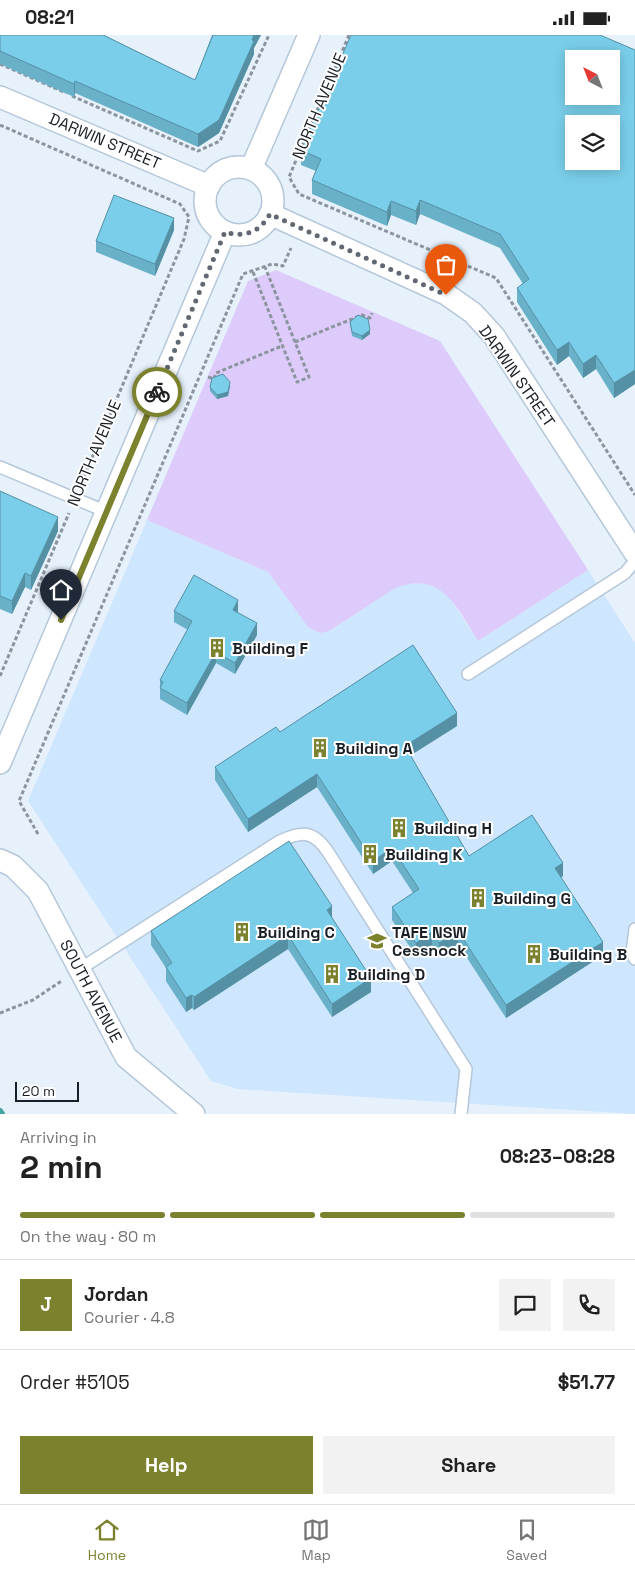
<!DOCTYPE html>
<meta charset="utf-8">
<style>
:root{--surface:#fff;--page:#f2f2f2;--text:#222;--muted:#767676;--line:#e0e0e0;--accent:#7b812c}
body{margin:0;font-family:"Space Grotesk",sans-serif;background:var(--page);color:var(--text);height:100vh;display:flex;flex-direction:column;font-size:19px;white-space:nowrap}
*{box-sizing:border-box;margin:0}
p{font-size:16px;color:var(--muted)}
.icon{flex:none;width:28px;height:28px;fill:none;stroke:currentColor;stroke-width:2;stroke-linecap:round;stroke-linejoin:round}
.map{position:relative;height:1079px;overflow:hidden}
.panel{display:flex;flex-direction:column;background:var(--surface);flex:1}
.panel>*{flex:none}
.needle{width:32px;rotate:318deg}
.controls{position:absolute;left:565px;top:15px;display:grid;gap:10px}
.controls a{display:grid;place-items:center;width:55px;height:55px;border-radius:0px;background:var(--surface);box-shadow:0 2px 12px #0003;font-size:25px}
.scale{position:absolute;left:15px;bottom:12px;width:64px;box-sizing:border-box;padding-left:5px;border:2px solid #191f26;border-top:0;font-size:14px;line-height:18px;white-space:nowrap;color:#191f26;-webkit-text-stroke:4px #fff;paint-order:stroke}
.pin{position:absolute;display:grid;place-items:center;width:42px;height:42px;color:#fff;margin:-51px -21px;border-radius:50% 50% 50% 0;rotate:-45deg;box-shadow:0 0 5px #0007}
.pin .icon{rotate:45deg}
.courier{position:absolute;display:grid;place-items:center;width:50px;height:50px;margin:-25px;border:4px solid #7b812c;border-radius:50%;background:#fff;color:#222;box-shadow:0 1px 6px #0007}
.overview em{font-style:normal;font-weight:800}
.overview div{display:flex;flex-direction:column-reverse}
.overview{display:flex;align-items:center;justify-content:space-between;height:85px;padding:0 20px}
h1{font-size:32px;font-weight:800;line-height:38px}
.bar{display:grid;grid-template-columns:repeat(4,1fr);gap:8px 5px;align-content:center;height:60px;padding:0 20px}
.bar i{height:6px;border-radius:4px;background:var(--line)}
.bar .on{background:var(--accent)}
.bar p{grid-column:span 4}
.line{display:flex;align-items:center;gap:12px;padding:0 20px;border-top:1px solid var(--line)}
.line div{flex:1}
.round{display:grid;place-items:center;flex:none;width:52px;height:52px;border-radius:0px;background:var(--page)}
.action{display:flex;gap:10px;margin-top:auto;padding:10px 20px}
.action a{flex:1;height:58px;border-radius:0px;background:var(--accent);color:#fff;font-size:20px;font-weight:800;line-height:58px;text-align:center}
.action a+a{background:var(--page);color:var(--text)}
.status{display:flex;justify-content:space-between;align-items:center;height:35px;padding:0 25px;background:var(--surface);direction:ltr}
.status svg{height:14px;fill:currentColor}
.tab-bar{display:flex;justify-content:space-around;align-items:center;height:70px;border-top:1px solid var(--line);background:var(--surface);font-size:14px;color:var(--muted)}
.tab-bar a{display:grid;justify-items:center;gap:2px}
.tab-bar .on{color:var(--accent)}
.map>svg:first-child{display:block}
</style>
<div class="status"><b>08:21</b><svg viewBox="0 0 49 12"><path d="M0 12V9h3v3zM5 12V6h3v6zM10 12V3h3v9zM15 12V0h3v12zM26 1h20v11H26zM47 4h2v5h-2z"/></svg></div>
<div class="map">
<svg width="635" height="1079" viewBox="0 0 635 1079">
<rect width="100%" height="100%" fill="#e6f1fc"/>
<path fill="#cee6fe" d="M147,485l121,52 40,55 21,4 65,-42 10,-5 20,-1 18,7 7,7 29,44 110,-71 47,73v471l-397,-25 -27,-8 -183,-280z"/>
<path fill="#ddcbfb" d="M276,235l164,71 148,229 -110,71c-21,-33 -37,-73 -84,-52l-65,42 -9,2 -12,-6 -40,-55 -121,-52 101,-239z"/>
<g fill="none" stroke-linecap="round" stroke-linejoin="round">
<path stroke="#41a4a3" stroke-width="6" d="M0,1076l2,3"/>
<g stroke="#b5c7d9" stroke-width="14">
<g id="service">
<path d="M0,432l107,45"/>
<path d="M468,639l157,-101 10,-12"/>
<path d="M635,894l-3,24 3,6"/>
<path d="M80,934l200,-128c22,-10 33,-11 48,11l138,217 -5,45"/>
</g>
</g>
<g stroke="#b5c7d9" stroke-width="24">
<g id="minor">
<path d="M0,62l209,89"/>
<circle cx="239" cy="166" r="34"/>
<path d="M251,134l58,-134"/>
<path d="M270,179l176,80 27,19 21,23 141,217"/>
<path d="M0,728l225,-531"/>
<path d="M0,825l13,6 25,25 88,166 68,57"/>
</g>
</g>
<g stroke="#8c959e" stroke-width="3" stroke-dasharray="4 2.5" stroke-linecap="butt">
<path d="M349,0l-60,142 10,17 197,84 139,217"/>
<path d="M0,29l66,29"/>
<path d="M72,61l126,55 22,-10 49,-106"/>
<path d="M0,90l180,79 9,13 -5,22 -103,245"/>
<path d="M253,237l44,110 12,-5 -44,-110"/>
<path d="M295,307l67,-27 8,3 2,-5"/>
<path d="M208,342l6,2 2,-6 66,-27"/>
<path d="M0,641l69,-163"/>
<path d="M38,799l-19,-33 224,-527 29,-10 11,2 8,-18"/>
<path d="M0,978l33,-13 30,-20"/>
</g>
<use href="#service" stroke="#fff" stroke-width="11"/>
<use href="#minor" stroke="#fff" stroke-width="21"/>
</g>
<g fill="#69b1c9">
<path d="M0,0h104l91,45 17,-45h49l-7,13v6l-35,79 -21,14 -123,-54 -1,4 -74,-33z"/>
<path d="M635,15v334l-21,14 -18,-29 -13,9 -14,-22 -12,9 -40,-63v-14l6,-4 -23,-36 -80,-34 -4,11 -25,-10 -4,11 -75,-32v-14l4,-9 -15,-6v-15z"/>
<path d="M174,195l-19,46 -59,-24v-11z"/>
<path d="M350,287l20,12 -8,6 -10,-4z"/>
<path d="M230,351l-2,10 -11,3 -7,-8v-4z"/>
<path d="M0,456l58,40 -27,59 -6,-3 -13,27 -12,-5z"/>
<path d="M174,576h64l-1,2 20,22 -22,39 -19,-11 -29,52 -27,-16v-19l28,-50 -14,-8z"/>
<path d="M457,691l-47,29 59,101 94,20 -2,1 42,78 -97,63 -48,-74 -19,12 -7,-11 -16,11 -24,-36v-13l21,-14 -21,-32 -19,13 -56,-87 -69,45 -33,-52v-13l65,-35z"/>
<path d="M332,882l39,75 -39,25 -44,-68 -94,61 -2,-2 -6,4 -20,-31v-13l-15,-23v-14z"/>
</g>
<g fill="#5590a4">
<path d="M254,0h7l-7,13v6l-35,79 -21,14v-13z"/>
<path d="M75,46v12l-1,4v-13z"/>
<path d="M420,165v14l-4,11v-14z"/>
<path d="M391,166v14l-4,11v-14z"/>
<path d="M174,183v12l-19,46v-12z"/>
<path d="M370,295v4l-8,6v-4z"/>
<path d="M569,307v14l-12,9v-15z"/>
<path d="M596,320v14l-13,9v-14z"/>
<path d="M635,335v14l-21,14v-15z"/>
<path d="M230,347v4l-2,10 -11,3v-4z"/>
<path d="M58,482v14l-27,59v-14z"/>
<path d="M25,538v14l-13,27v-13z"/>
<path d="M238,565v11l-5,10v-11z"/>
<path d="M257,588v12l-22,39v-11z"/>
<path d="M216,617v11l-29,52v-12z"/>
<path d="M457,678v13l-52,33v-13z"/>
<path d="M317,739v13l-69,45v-13z"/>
<path d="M392,813v13l-19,13v-13z"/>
<path d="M563,828v13l-8,5v-13z"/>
<path d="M332,871v14l-5,-10z"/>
<path d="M458,896v13l-19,12v-13z"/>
<path d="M432,897v13l-16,11v-13z"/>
<path d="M288,900v14l-94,61v-13z"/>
<path d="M603,907v13l-97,63v-13z"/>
<path d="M371,943v14l-39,25v-13z"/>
<path d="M192,960v13l-6,4v-14z"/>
</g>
<g fill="#7aceea" stroke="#5590a4" fill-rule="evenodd">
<path d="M0,0h103l92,45 18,-45h41l-2,5 2,1 -35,79 -21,14 -123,-53 -1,3 -74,-33z"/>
<path d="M351,0h249l35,15v320l-21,13 -18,-28 -13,9 -14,-22 -12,8 -40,-62 12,-9 -29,-45 -80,-34 -4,11 -25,-10 -4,11 -75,-32 9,-21 -20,-9zM574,24h37v37h-37zM574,89h37v37h-37z"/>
<path d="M114,160l60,23 -19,46 -59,-23z"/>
<path d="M358,280l10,4 2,11 -8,6 -10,-4 -2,-10z"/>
<path d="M223,339l7,8 -2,10 -11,3 -7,-8 2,-9z"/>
<path d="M0,456l58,26 -27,59 -6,-3 -13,28 -12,-5z"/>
<path d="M194,540l44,25 -5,10 24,13 -22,40 -19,-11 -29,51 -27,-15 3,-6 -3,-2 32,-59 -18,-10z"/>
<path d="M413,610l44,68 -52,33 64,110 63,-41 31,48 -8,5 48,74 -97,63 -48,-74 -19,12 -7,-11 -16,11 -24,-36 27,-18 -27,-41 -19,13 -56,-87 -69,45 -33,-52 61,-40 4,5z"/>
<path d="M289,806l43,65 -5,4 44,68 -39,26 -44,-69 -94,62 -2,-2 -6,3 -20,-31 6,-4 -21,-32z"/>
</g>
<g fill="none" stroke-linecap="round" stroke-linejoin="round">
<path stroke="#616871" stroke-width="5" stroke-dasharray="0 9" d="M157,357l68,-160c20,6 35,0 45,-18l176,81"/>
<path stroke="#7b812c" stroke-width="6" d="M61,585l96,-228"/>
</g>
<defs>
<g id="building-bare" transform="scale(1.5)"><path d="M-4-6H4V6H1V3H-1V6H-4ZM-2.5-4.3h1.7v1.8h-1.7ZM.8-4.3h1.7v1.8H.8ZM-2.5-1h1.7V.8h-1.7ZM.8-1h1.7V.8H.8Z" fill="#7b812c" stroke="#fff" stroke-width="2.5" paint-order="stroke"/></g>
<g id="university-bare" transform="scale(1.5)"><path d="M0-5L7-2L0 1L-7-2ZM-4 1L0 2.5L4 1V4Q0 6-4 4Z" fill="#7b812c" stroke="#fff" stroke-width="2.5" paint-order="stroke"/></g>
</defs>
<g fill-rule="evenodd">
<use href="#building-bare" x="217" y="613"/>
<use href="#building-bare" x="320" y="713"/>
<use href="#building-bare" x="399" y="793"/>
<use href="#building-bare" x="370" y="819"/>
<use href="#building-bare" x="478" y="863"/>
<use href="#building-bare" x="242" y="897"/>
<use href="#university-bare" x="377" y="906"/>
<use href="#building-bare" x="534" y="919"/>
<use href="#building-bare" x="332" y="939"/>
</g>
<g text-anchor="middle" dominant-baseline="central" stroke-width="4" stroke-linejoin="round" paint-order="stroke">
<g font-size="16" fill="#191f26" stroke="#fff">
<text transform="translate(319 71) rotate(-67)">NORTH AVENUE</text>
<text transform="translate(105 106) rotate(23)">DARWIN STREET</text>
<text transform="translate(517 341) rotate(55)">DARWIN STREET</text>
<text transform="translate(94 418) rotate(-67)">NORTH AVENUE</text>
<text transform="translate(91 956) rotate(62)">SOUTH AVENUE</text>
</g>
<g font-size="16" font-weight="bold" fill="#191f26" stroke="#fff" text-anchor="start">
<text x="232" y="613">Building F</text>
<text x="335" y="713">Building A</text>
<text x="414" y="793">Building H</text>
<text x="385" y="819">Building K</text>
<text x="493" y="863">Building G</text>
<text x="257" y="897">Building C</text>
<text x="392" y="897">TAFE NSW<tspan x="392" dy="18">Cessnock</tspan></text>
<text x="549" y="919">Building B</text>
<text x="347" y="939">Building D</text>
</g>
</g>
</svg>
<div class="controls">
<a><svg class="needle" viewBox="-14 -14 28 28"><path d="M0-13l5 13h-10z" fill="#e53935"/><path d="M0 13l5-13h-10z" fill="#767676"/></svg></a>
<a><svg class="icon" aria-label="layers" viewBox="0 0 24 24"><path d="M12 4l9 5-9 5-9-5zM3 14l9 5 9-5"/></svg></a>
</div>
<div class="scale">20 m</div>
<div class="pin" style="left:446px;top:260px;background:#ea580c"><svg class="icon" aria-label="bag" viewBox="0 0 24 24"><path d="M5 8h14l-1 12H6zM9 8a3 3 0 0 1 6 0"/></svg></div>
<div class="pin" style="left:61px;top:585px;background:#1f2937"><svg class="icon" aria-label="home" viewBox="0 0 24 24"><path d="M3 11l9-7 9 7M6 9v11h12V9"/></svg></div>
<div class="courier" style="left:157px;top:357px"><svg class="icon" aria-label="bike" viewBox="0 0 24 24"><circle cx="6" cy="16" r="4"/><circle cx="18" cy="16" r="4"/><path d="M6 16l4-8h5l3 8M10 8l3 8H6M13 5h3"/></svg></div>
</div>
<section class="panel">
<div class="overview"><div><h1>2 min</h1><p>Arriving in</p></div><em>08:23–08:28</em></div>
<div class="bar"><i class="on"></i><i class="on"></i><i class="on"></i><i></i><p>On the way · 80 m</p></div>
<div class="line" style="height:90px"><b class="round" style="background:var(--accent);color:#fff">J</b><div><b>Jordan</b><p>Courier · 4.8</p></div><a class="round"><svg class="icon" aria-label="chat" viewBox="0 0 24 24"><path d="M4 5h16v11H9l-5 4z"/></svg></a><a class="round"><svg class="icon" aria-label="phone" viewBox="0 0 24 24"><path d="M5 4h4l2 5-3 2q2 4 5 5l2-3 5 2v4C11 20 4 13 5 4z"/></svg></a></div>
<div class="line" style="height:65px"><div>Order #5105</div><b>$51.77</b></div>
<div class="action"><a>Help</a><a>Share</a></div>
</section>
<nav class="tab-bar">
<a class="on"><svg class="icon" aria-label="home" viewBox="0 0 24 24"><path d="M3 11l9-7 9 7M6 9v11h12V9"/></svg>Home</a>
<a><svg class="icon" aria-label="map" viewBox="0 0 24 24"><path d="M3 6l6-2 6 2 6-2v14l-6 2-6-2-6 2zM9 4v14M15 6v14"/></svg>Map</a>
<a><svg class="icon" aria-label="saved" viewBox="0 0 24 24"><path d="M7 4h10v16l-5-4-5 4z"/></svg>Saved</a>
</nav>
